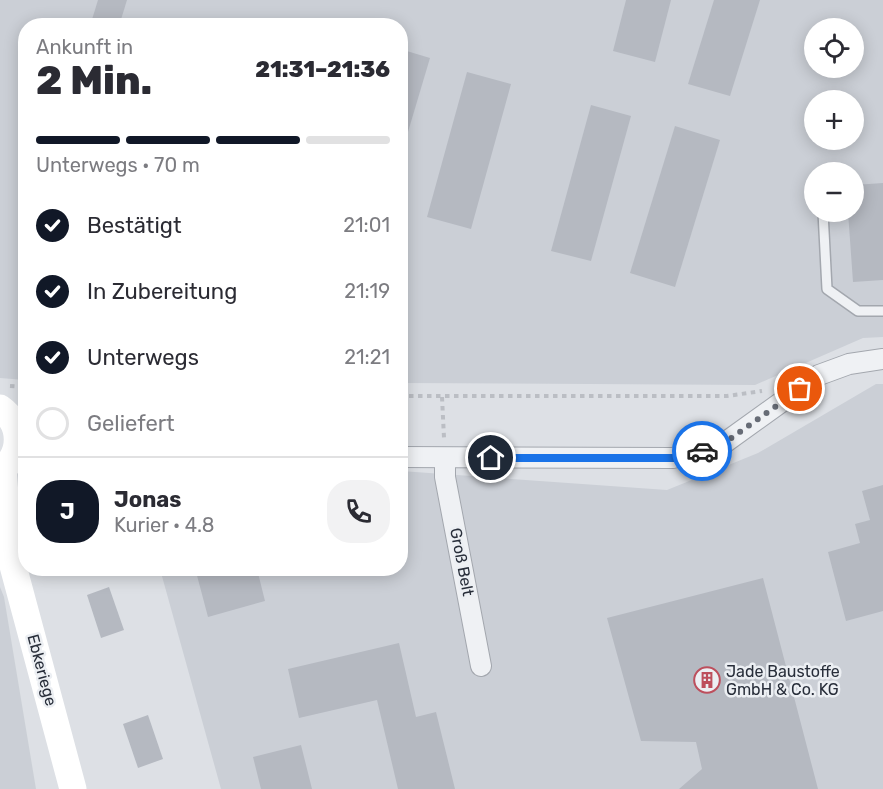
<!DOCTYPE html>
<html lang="de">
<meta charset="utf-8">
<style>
:root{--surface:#fff;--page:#f2f2f3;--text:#2b2b33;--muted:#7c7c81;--line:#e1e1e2;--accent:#111827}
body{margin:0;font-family:Rubik,sans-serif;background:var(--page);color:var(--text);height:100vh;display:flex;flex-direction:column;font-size:22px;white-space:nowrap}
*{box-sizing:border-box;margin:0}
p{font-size:20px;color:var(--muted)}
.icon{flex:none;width:33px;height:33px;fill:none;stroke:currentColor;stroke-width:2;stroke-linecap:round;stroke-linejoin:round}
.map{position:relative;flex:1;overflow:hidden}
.panel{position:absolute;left:18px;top:18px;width:390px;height:558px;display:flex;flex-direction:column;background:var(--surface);border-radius:24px;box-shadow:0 3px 15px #0003}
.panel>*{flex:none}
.tools{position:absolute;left:804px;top:18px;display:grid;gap:12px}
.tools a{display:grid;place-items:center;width:60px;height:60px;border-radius:50%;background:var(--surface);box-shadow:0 3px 15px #0003;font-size:30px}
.pin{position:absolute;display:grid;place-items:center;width:51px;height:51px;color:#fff;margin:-26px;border:3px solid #fff;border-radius:50%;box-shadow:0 2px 6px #0007}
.courier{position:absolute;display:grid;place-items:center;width:60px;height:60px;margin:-30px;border:4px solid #1a73e8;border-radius:50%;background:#fff;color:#222;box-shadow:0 2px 8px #0007}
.summary em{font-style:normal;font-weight:800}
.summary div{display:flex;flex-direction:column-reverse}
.summary{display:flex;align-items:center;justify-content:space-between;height:102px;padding:0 18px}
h1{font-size:39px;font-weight:800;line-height:45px}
.bar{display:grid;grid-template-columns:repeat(4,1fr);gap:9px 6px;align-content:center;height:72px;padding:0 18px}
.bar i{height:8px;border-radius:4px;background:var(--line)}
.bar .active{background:var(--accent)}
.bar p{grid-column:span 4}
.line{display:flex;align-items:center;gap:15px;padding:0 18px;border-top:2px solid var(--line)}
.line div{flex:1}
.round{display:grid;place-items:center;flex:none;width:63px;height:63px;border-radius:24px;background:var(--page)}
ol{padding:0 18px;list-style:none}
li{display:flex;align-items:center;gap:18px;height:66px}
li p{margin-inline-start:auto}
li .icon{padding:6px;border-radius:50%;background:var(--accent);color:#fff;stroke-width:4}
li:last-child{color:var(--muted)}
li i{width:33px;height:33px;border:3px solid var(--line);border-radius:50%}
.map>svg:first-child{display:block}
</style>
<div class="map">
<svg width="883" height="789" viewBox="0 0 883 789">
<rect width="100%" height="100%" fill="#dde0e5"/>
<g fill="#cbcfd6" fill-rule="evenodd">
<path d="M0,0h883v337l-20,1 -108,47 -354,-2 -1,-357h-374l-1,354 -25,-2zM814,28h40v40h-40zM814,100h40v40h-40zM814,172h40v40h-40z"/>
<path d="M876,384h7v405h-662l-61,-220 240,-1 1,-97 266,19 91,-37z"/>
<path d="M0,587l4,10 32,192h-36z"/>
</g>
<g fill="#b5b9c1">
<path d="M98,0h29l-8,26h-29z"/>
<path d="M626,0h45l-16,62 -42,-11z"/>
<path d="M714,0h46l-30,96 -42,-12z"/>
<path d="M400,49l30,9 -25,84 -5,-1z"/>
<path d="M467,72l44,12 -40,145 -44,-12z"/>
<path d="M591,105l40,11 -40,145 -40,-10z"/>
<path d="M675,126l45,14 -45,147 -45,-14z"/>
<path d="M883,183v97l-30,2 -5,-70h6v-27z"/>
<path d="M883,485v126l-37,10 -18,-69 32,-9 -5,-19 15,-4 -8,-29z"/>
<path d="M195,568h39l2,7 21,-6 8,32 -57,16z"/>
<path d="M763,578l55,211h-139l23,-20 -6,-27 -55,-1 -34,-123z"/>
<path d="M109,587l15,43 -23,8 -14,-43z"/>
<path d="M399,643l17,74 20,-5 19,77h-57l-21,-89 -78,18 -11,-49z"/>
<path d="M148,715l15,44 -25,9 -15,-44z"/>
<path d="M301,745l11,44h-51l-8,-32z"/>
</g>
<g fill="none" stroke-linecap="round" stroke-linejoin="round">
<g stroke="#a3a7ae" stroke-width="12">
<path id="lane" d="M823,212l4,77 31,22h25"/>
</g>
<g stroke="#a3a7ae" stroke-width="22">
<g id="street">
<path d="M400,457l273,1 50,-14 96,-69 30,-11 34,-5"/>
<path d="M445,458v19l36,189"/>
</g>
</g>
<g stroke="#bbbec4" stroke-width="4" stroke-dasharray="4.5 4.5" stroke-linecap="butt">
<path d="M10,386l16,1"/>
<path d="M400,396h327l35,-5"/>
<path d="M442,397l2,41"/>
</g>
<use href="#lane" stroke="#eff1f4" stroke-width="9"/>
<use href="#street" stroke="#eff1f4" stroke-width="20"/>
<g stroke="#fff" stroke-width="27">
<path d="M0,408c23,16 23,47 0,63"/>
<path d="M3,469l6,77"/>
<path d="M0,529l9,22 64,238"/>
</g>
</g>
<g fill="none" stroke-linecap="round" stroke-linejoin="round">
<path stroke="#676c76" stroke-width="6" stroke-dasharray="0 10.8" d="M702,451l21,-7 77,-55"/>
<path stroke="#1a73e8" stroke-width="8" d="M491,458h182l29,-7"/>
</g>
<defs>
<g id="building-ring" transform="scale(1.35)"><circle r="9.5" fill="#eceff3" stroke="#bd4f5d" stroke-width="1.5"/><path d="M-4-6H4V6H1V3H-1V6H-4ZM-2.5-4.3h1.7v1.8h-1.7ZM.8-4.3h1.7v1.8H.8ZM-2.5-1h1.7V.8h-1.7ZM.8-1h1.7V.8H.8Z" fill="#bd4f5d"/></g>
</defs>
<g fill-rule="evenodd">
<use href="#building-ring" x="707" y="680"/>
</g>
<g text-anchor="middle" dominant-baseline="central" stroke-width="5" stroke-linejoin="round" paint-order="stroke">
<g font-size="16" fill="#282e3a" stroke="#eceff3">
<text transform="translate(462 562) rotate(79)">Groß Belt</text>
<text transform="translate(42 670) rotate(75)">Ebkeriege</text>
</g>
<g font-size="16" fill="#282e3a" stroke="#eceff3" text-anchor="start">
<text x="726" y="671">Jade Baustoffe<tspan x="726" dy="18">GmbH &amp; Co. KG</tspan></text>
</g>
</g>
</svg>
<div class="tools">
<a><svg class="icon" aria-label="locate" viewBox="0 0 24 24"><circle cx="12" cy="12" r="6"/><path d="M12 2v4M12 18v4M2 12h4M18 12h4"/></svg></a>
<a>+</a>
<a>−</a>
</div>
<div class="pin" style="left:800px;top:389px;background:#ea580c"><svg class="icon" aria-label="bag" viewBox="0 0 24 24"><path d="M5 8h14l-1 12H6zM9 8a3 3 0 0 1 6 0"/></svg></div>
<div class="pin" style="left:491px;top:458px;background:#1f2937"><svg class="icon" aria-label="home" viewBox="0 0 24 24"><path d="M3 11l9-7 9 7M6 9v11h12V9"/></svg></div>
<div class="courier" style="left:702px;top:451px"><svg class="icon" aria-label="car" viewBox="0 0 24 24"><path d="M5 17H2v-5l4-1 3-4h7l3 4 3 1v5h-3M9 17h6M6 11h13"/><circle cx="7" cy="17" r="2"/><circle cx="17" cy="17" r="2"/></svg></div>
<section class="panel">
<div class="summary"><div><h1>2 Min.</h1><p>Ankunft in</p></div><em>21:31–21:36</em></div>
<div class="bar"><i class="active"></i><i class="active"></i><i class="active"></i><i></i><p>Unterwegs · 70 m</p></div>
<ol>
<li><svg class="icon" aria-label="check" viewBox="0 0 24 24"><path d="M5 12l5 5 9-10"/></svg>Bestätigt<p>21:01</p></li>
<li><svg class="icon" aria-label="check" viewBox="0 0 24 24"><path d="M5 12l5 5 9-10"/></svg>In Zubereitung<p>21:19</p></li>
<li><svg class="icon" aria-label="check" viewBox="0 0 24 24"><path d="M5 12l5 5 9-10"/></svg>Unterwegs<p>21:21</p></li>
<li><i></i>Geliefert</li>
</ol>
<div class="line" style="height:108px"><b class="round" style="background:var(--accent);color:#fff">J</b><div><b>Jonas</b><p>Kurier · 4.8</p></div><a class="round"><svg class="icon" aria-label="phone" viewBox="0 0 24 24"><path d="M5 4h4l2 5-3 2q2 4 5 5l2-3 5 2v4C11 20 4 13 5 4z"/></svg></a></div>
</section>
</div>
